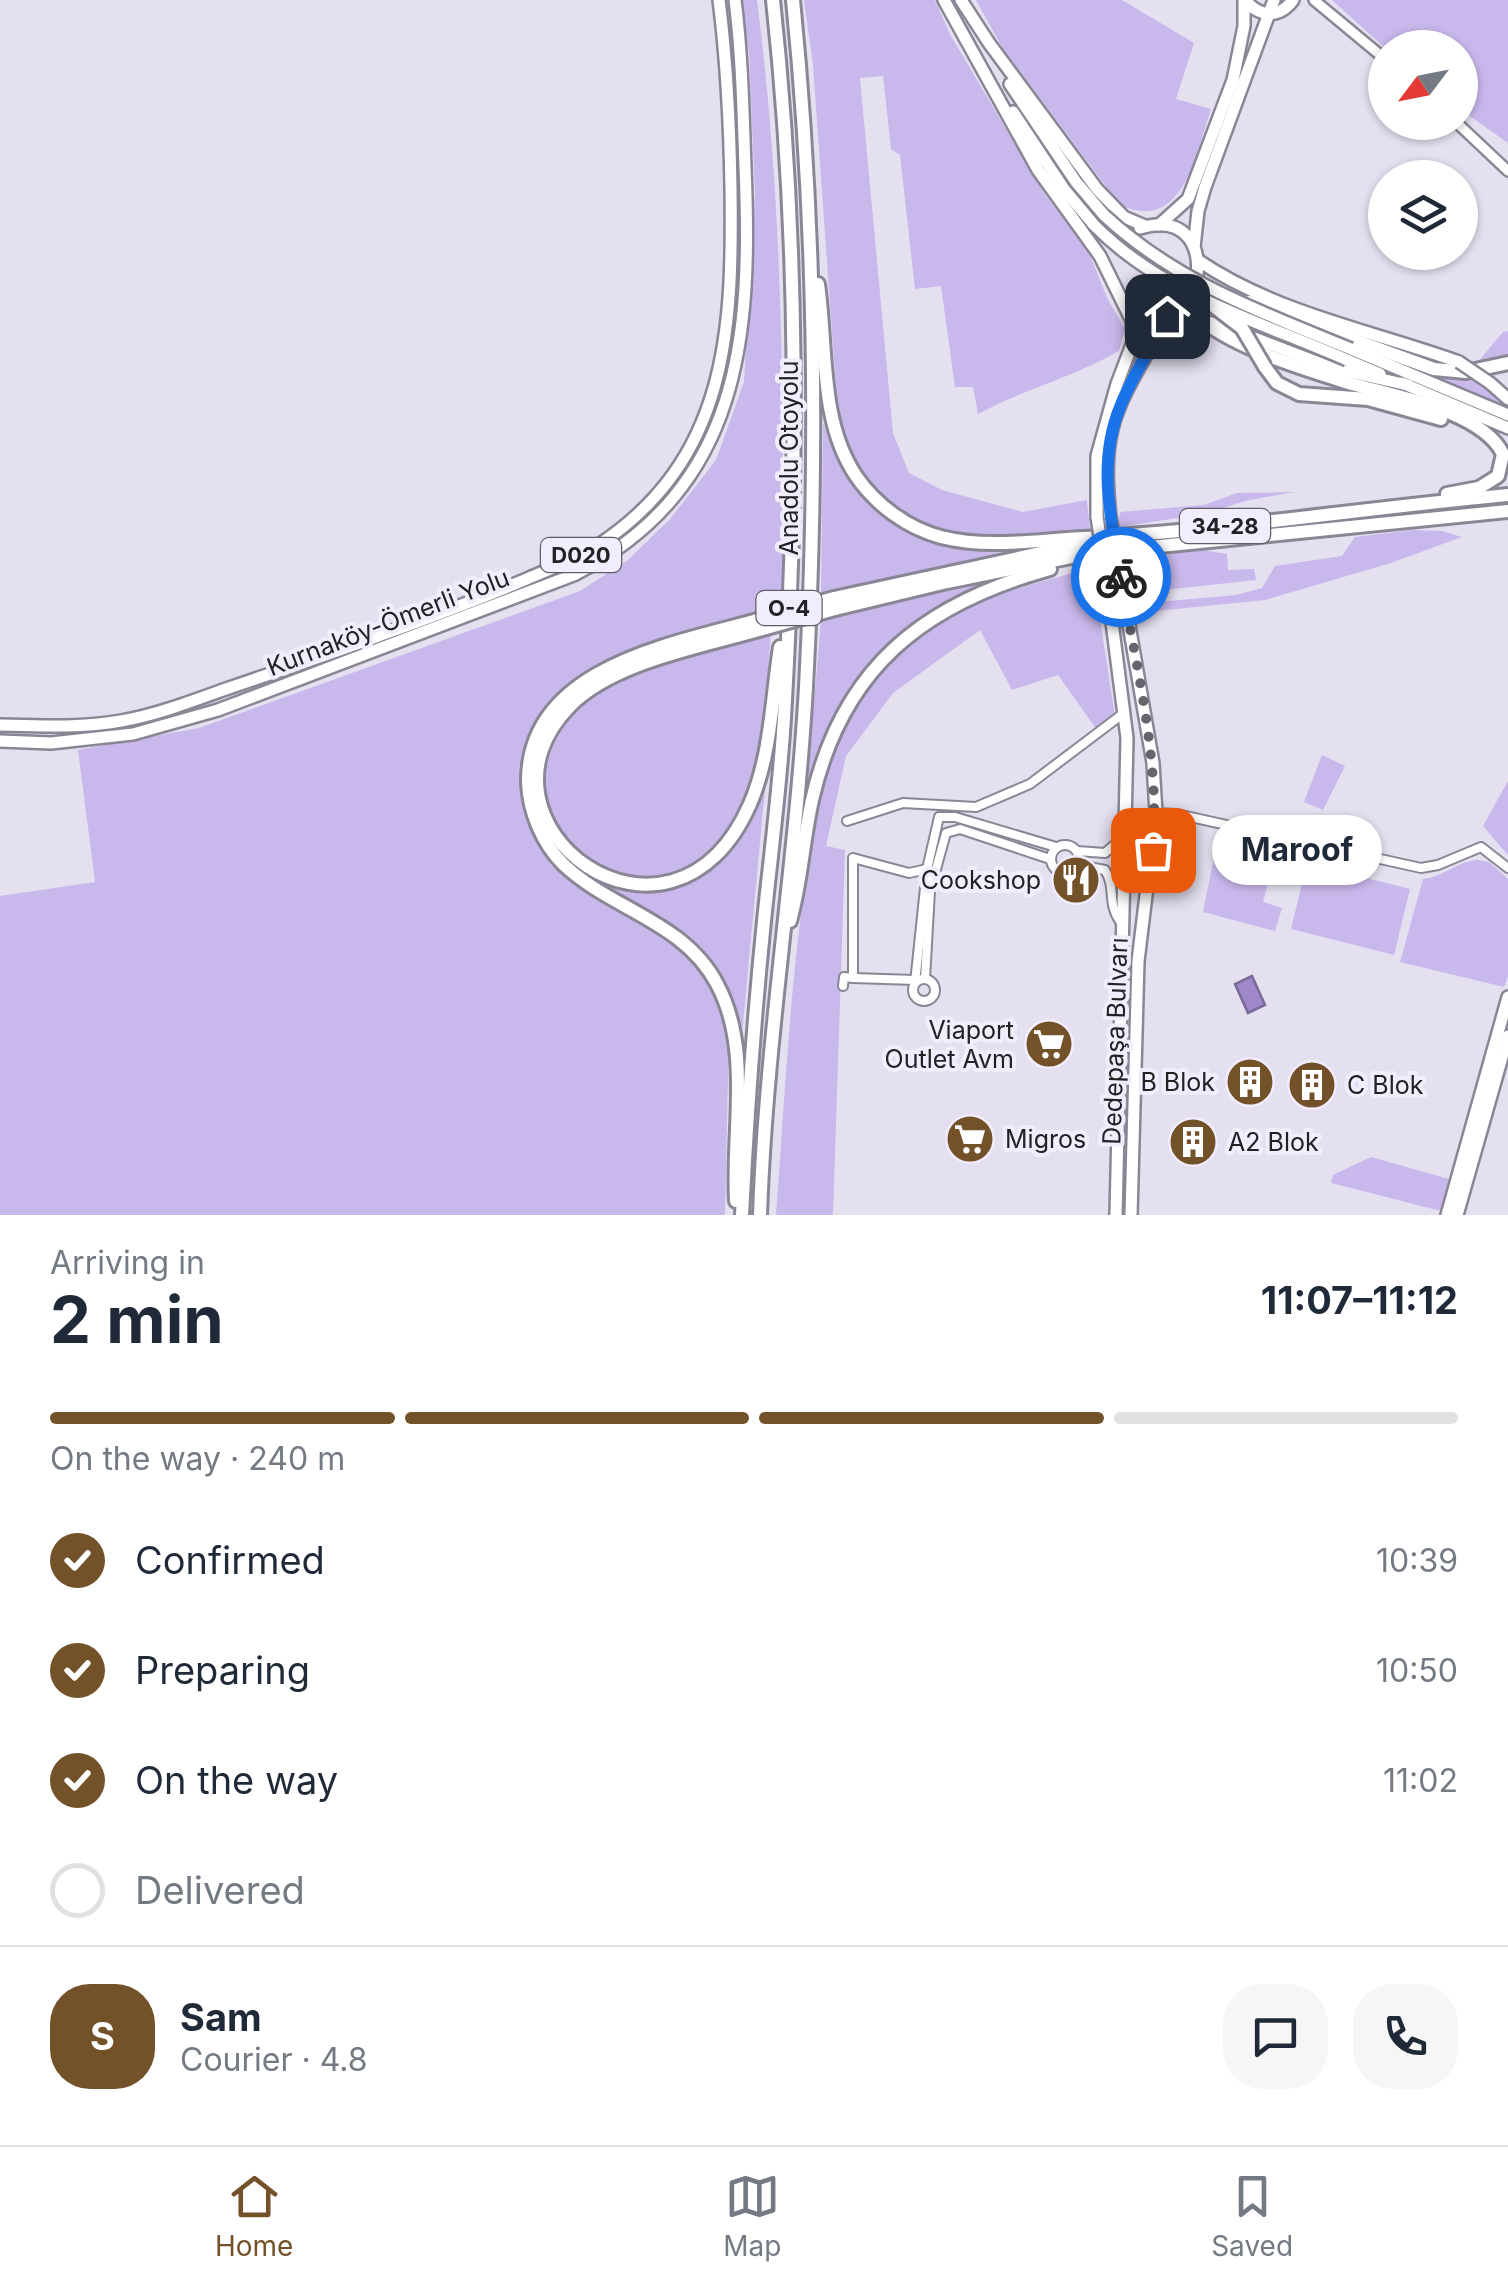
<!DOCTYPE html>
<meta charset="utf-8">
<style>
:root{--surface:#fff;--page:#f6f6f7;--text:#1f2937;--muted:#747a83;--line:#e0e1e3;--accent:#735229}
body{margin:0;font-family:Inter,sans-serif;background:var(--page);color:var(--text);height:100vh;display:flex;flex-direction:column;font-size:38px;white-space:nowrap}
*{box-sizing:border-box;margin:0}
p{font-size:32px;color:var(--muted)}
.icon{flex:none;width:55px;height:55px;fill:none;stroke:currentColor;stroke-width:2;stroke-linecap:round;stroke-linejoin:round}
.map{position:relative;height:1215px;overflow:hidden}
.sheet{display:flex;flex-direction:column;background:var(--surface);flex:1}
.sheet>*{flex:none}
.needle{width:65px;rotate:238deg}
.buttons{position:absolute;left:1368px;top:30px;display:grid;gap:20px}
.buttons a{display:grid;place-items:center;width:110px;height:110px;border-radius:50%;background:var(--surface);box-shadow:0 2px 8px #0004;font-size:50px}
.pin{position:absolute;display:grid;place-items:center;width:85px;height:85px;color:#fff;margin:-42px;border-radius:20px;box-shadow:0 5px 15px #0006}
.courier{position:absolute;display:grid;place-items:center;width:100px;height:100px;margin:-50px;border:8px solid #1a73e8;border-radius:50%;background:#fff;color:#222;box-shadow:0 2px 12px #0007}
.bubble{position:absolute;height:70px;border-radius:35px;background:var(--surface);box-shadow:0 2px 8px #0004;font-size:32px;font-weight:700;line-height:70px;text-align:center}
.head em{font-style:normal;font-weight:700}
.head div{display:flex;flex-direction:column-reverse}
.head{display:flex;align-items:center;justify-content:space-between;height:170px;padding:0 50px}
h1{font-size:65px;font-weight:700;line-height:75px}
.bar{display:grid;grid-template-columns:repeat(4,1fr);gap:15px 10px;align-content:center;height:120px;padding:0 50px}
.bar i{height:12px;border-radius:8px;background:var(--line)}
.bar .current{background:var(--accent)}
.bar p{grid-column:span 4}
.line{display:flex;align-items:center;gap:25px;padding:0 50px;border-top:2px solid var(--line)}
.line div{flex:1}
.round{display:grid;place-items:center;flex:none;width:105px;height:105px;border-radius:40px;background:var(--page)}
ol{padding:0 50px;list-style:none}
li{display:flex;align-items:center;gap:30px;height:110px}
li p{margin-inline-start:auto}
li .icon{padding:10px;border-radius:50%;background:var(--accent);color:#fff;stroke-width:4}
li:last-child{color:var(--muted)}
li i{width:55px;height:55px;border:5px solid var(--line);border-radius:50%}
.tab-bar{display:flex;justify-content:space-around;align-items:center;height:140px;border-top:2px solid var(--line);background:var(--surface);font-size:28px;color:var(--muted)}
.tab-bar a{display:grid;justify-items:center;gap:5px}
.tab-bar .current{color:var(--accent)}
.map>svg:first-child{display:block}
</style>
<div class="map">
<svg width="1508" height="1215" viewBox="0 0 1508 1215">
<rect width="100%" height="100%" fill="#e5e0f0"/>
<g fill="#c9b8ec">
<path d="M741,0h16c26,202 27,400 26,603l-163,56 -51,27 -31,33 -15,55 7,54 20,36 36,29 72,38 31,25 24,34 16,44 -4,181h-725v-319l95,-14 -17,-132 121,-22 381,-137 48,-31 42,-41 46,-59 28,-78 11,-187 -6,-142z"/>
<path d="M804,0h131l16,36 93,157 46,62 17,43 18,31 -6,22c-45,26 -95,38 -141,63l-5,-27h-18l-14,-101 -26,3 -15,-134 -9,-6 -8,-73 -23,2 33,355 16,40 33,17 81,22 64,-12 3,32c-112,8 -218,21 -252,-116l-25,-351z"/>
<path d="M976,0h146l72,43 -18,56 35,10c-15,44 -27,125 -91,96l-117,-156z"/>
<path d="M1332,0h176v143l-48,-34v-61h-75z"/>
<path d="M1508,331v27l-32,6 27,-32z"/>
<path d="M1397,363l42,14 38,2 31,31z"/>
<path d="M823,423l10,25 20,34 47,42 109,26 -188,45z"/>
<path d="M1294,492l-49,9 -41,13 -86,13 2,-15 84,-7 33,-12z"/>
<path d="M1413,530l29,1 20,6 -71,26 -126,37 -129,13v-9l100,-9 26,-7 13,-22 67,-10 13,-19z"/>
<path d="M1203,550l24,4 1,16 26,-1 2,11 -120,13 -8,-6 -4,-27z"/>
<path d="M1092,568l23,148 -18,14 -39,-55 -46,15 -32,-60 -87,63 -47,63 -20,90 19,4 -12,365h-57c8,-106 13,-212 27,-317 6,-49 9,-102 28,-148 18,-46 51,-90 92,-118 51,-35 110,-48 169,-64z"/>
<path d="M1020,572l-38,13 -40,20 -61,52 -75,140 15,-177z"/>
<path d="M771,633c-5,55 -6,114 -27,166 -68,169 -275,30 -170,-88 35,-39 146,-64 197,-78z"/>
<path d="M1322,755l23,11 -22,44 -19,-8z"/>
<path d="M767,768l-27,287 -12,-60 -71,-77 -63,-37c12,1 26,7 38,7 81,6 111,-55 135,-120z"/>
<path d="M1508,781v74l-25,-29z"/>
<path d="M1219,832l59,14 -15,56 19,6 -7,23 -72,-19z"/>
<path d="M1478,860l11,2 19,17v97l-4,11 -104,-25 23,-83c21,-2 34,-18 55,-19z"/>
<path d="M1307,863l103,26 -16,66 -103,-26z"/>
<path d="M1371,1157l78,22 -8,32 -110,-28 2,-8z"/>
</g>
<path fill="#9f88ca" stroke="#7a6999" stroke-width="2.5" d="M1252,976l13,29 -17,8 -13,-29z"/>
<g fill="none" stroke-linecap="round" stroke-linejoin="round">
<g stroke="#8b8695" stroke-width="12">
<g id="minor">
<path d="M1156,813l21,1 244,54 17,-3 43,-18 27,21"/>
<path d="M847,821l56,-18 73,4 54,-23 94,-71"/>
<circle cx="1065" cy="859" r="14"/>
<path d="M1077,851l28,2 17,-15"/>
<path d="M1078,865l27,5c12,20 1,32 16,53"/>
<path d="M853,978l62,2"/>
<circle cx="924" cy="990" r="11"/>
<path d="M925,979l5,-88 16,-58 14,-4 90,30"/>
<path d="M915,983l12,-114 12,-52h16l101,30"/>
<path d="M843,986l1,-9 9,1v-120l56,15 18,-4"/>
</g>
</g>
<g stroke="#8b8695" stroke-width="14">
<g id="tertiary">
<path d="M1314,0l71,59"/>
<path d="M1456,122l52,49"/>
</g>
</g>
<g stroke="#8b8695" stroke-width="16">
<g id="primary">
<path d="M944,0l94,170 62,86 32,65 1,21 -16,42 -20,72v61"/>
<path d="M961,0l28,43 108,146 27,28 21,9"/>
<path d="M1245,0c14,17 34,19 48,0"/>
<path d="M1010,84l66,98 28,33"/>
<path d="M1013,112l51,77 30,36"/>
<path d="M1159,225l29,-26 45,-119 11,-54v-26"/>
<path d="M1194,247l4,-36 7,-24 69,-187"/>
<path d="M1199,261c77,52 174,70 260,101"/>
<path d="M1126,301c75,67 108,-101 14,-73"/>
<path d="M1173,313l47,12 112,43 76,17"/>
<path d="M1351,349l157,66"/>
<path d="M1347,360l33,14"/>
<path d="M1402,383l106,45"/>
<path d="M1490,383l18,16"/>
<path d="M1110,516c-3,-29 -5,-58 2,-87 10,-40 38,-76 55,-113"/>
<path d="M1120,573l33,190 3,50 -18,148 -7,254"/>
<path d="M1106,576l21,162 -11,477"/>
<path d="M1447,1215l61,-218"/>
<path d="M1457,1215l51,-179"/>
</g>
</g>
<g stroke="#8b8695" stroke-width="16">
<g id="trunk">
<path d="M0,725c39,1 82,3 121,-4 34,-6 69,-19 102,-31 50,-17 100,-34 150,-52 52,-19 105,-38 156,-60 23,-10 47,-19 68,-32 131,-86 136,-215 134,-357 -1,-63 -4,-126 -12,-189"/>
<path d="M0,741l51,2 82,-9 85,-24 358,-136c166,-87 176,-238 169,-407 -2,-55 -3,-112 -10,-167"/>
</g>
</g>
<g stroke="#8b8695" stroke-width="18">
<g id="motorway">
<path d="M818,284c9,63 1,137 38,192 20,29 51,52 85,61 47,12 96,3 144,1 141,-8 282,-30 423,-43"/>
<path d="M1249,302l185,67 32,3 42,-9"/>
<path d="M1203,321c37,29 104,49 149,63 42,12 130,27 151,70l-5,22 -19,12 -32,6"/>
<path d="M1265,367l12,16 22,11 69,5 73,20"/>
<path d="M834,598l244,-53"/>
<path d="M835,609l112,-27 144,-29 417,-42"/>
<path d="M766,628c-60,18 -152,33 -196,78 -115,117 101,278 180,98 21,-48 22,-106 30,-157"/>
<path d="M790,921c11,-39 13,-81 22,-121 30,-132 111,-196 238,-231"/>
<path d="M736,1201c-4,-71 16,-152 -19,-217 -33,-63 -106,-74 -154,-120 -21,-21 -34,-53 -35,-82 -1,-117 150,-139 237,-164"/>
<path d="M742,1215c5,-98 12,-196 22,-294 7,-68 16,-136 20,-203 14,-240 15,-480 -11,-718"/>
<path d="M760,1215c6,-177 36,-351 46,-528 12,-228 10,-459 -13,-687"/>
</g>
</g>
<use href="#minor" stroke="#fff" stroke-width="8"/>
<use href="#tertiary" stroke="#fff" stroke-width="9"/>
<use href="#primary" stroke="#fff" stroke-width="11"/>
<use href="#trunk" stroke="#fff" stroke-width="11"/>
<use href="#motorway" stroke="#fff" stroke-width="12"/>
<g stroke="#8b8695" stroke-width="16" stroke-linecap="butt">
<g id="primary-bridge">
<path d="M1104,215c72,67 157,97 247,134"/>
<path d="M1094,225c70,71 165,96 253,135"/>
<path d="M1459,362l31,21"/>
<path d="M1110,516l10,57"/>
<path d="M1097,517l9,59"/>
</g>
</g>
<g stroke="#8b8695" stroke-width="18" stroke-linecap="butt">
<g id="motorway-bridge">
<path d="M1212,305l30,23 23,39"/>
<path d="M765,618l69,-20"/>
<path d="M766,628l69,-19"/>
</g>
</g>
<use href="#primary-bridge" stroke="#fff" stroke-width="11"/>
<use href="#motorway-bridge" stroke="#fff" stroke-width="12"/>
</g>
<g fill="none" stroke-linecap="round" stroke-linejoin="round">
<path stroke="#66646d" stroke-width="10" stroke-dasharray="0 18" d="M1121,577c15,91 39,181 32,273"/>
<path stroke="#1a73e8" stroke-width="12" d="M1121,577c-10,-57 -24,-114 -1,-170 12,-32 33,-60 47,-91"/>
</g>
<defs>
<g id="restaurant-disc" transform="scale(2.5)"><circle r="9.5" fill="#735229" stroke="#f2edfd"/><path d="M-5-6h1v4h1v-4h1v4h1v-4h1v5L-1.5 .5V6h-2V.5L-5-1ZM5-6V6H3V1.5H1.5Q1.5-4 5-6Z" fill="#fff"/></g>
<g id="supermarket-disc" transform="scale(2.5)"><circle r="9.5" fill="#735229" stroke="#f2edfd"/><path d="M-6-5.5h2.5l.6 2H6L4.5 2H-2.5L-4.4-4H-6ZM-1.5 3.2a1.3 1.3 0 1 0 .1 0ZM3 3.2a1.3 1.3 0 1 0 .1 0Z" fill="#fff"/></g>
<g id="building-disc" transform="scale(2.5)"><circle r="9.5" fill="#735229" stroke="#f2edfd"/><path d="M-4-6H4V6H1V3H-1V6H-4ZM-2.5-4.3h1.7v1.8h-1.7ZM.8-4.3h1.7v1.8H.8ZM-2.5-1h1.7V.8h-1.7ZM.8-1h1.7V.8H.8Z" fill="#fff"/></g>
</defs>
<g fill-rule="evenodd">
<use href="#restaurant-disc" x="1076" y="880"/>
<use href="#supermarket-disc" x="1049" y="1044"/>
<use href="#building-disc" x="1250" y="1082"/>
<use href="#building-disc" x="1312" y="1085"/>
<use href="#supermarket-disc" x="970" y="1139"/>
<use href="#building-disc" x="1193" y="1142"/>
</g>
<g text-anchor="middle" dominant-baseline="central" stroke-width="8" stroke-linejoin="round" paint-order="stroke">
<g fill="#f2edfd" stroke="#605e66" stroke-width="2.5">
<rect x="1180" y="509" width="90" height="34" rx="8"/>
<rect x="541" y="538" width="80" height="34" rx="8"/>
<rect x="756.5" y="591" width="65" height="34" rx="8"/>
</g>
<g font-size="22" font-weight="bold" fill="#222126">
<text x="1225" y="526">34-28</text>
<text x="581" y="555">D020</text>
<text x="789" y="608">O-4</text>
</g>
<g font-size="25" fill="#222126" stroke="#f2edfd">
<text transform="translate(789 458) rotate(-90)">Anadolu Otoyolu</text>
<text transform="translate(388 622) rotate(-21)">Kurnaköy-Ömerli Yolu</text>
<text transform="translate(1115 1041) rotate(-88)">Dedepaşa Bulvarı</text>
</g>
<g font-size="25" fill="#222126" stroke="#f2edfd" text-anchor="end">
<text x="1041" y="880">Cookshop</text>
<text x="1014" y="1030">Viaport<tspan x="1014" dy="29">Outlet Avm</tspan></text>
<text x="1215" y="1082">B Blok</text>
<text x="1347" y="1085" text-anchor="start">C Blok</text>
<text x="1005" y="1139" text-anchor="start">Migros</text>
<text x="1228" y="1142" text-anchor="start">A2 Blok</text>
</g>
</g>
</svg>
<div class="buttons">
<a><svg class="needle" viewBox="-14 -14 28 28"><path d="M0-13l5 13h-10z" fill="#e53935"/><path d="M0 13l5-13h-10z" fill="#747a83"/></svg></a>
<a><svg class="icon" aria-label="layers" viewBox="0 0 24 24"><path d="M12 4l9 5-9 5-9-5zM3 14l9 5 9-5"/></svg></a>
</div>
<div class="pin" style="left:1153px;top:850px;background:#ea580c"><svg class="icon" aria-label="bag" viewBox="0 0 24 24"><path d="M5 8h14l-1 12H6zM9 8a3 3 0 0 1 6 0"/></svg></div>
<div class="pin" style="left:1167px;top:316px;background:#1f2937"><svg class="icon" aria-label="home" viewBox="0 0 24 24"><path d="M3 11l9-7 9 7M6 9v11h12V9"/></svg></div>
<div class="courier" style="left:1121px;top:577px"><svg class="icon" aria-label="bike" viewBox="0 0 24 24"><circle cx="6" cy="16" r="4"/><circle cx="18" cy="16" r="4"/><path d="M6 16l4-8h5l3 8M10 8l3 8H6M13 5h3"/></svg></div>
<div class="bubble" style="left:1212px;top:815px;width:170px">Maroof</div>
</div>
<section class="sheet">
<div class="head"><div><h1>2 min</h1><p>Arriving in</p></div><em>11:07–11:12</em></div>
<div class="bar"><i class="current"></i><i class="current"></i><i class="current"></i><i></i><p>On the way · 240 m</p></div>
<ol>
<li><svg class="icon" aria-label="check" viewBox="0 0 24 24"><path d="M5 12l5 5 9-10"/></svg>Confirmed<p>10:39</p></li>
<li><svg class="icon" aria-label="check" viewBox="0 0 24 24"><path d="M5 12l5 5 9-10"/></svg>Preparing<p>10:50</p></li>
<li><svg class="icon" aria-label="check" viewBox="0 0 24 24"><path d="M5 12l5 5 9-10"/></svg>On the way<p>11:02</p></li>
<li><i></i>Delivered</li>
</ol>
<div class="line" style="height:180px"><b class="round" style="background:var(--accent);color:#fff">S</b><div><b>Sam</b><p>Courier · 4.8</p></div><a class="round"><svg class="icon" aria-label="chat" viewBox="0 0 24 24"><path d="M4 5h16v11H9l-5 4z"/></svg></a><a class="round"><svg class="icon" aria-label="phone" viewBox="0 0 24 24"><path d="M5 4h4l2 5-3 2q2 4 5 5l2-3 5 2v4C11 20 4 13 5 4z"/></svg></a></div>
</section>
<nav class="tab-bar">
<a class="current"><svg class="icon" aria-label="home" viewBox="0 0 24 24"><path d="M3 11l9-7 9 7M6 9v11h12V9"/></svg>Home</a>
<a><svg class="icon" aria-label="map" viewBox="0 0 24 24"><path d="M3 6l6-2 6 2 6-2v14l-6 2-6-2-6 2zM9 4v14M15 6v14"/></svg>Map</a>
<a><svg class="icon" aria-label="saved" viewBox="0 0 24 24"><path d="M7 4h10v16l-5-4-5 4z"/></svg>Saved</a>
</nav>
